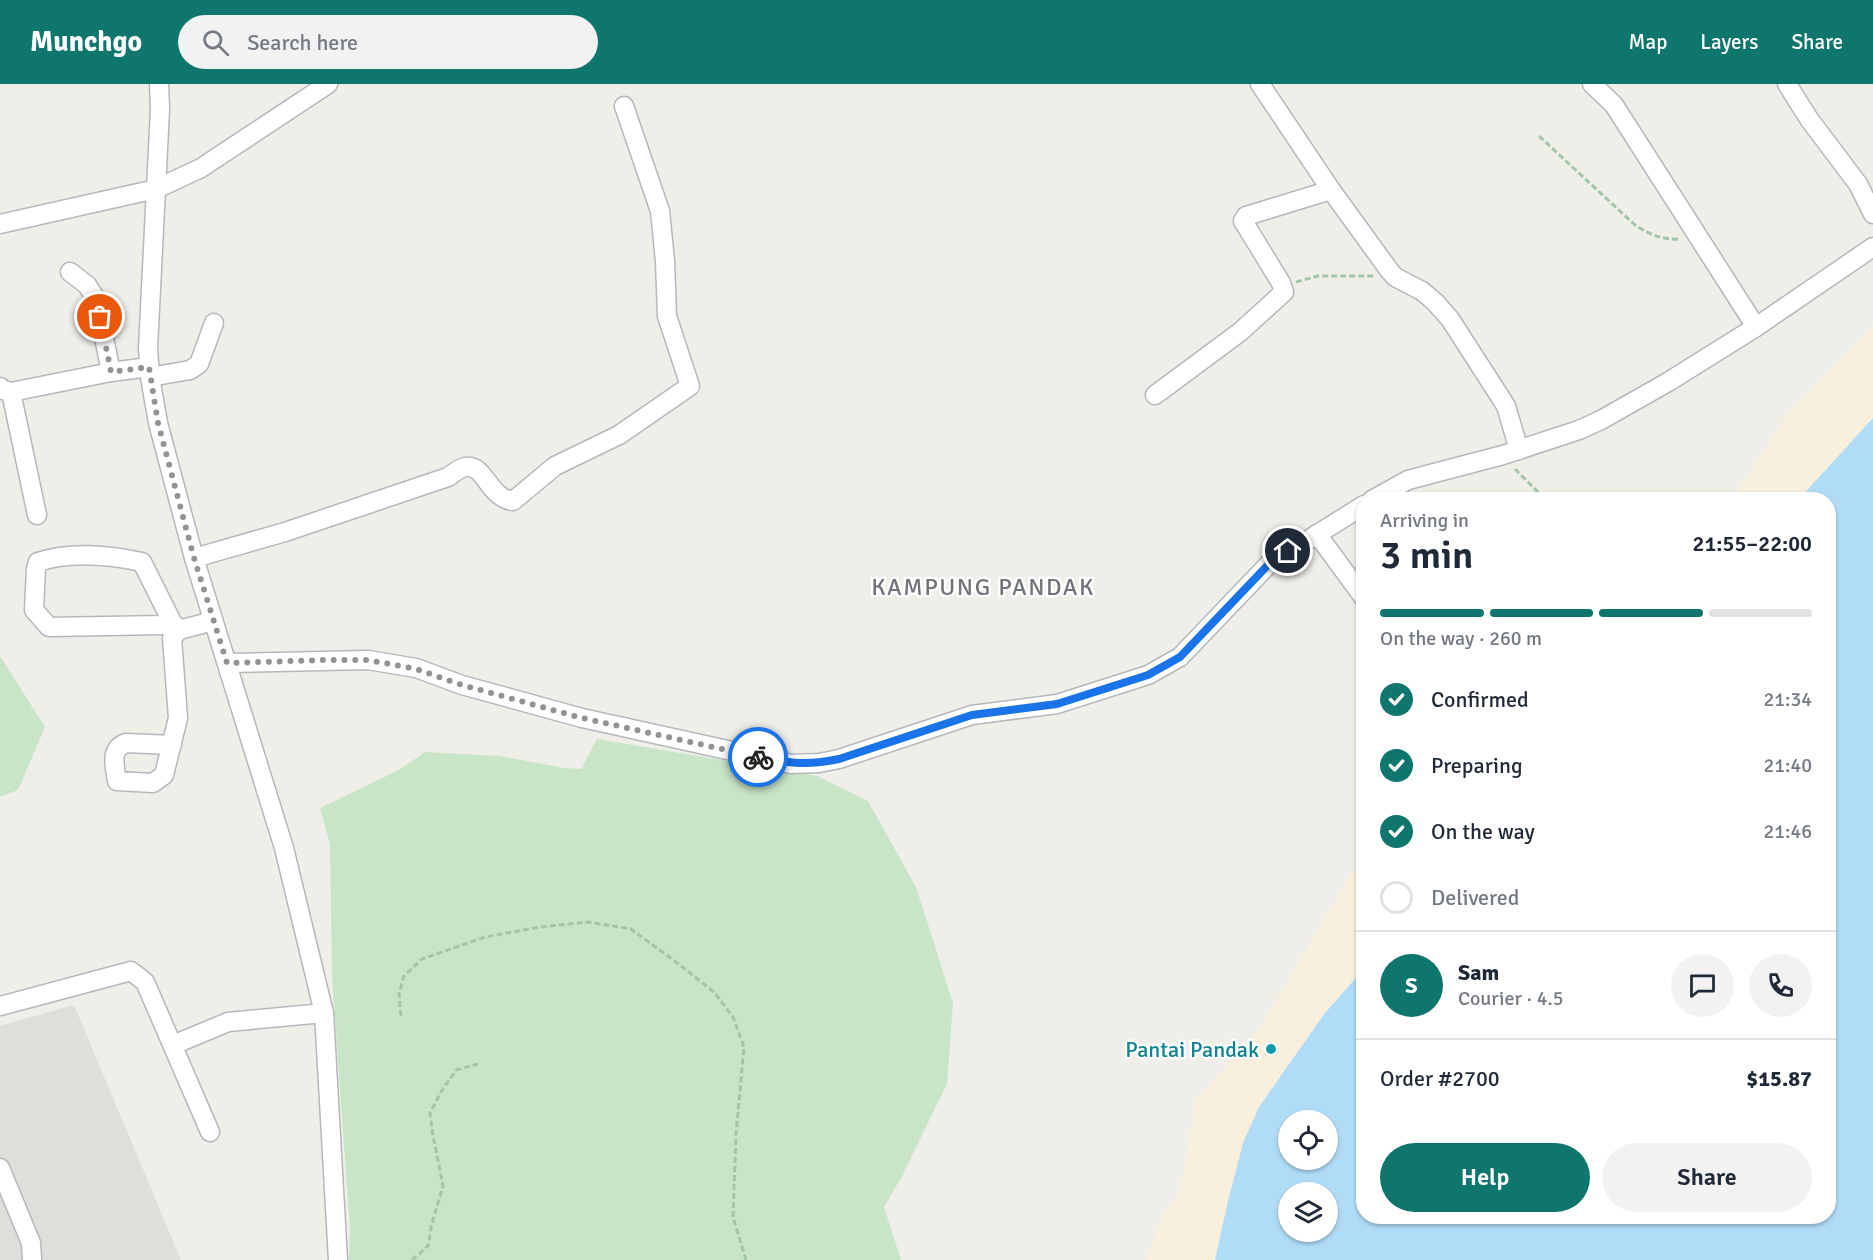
<!DOCTYPE html>
<meta charset="utf-8">
<style>
:root{--surface:#fff;--page:#f2f2f3;--text:#1f2937;--muted:#747a83;--line:#e0e1e3;--accent:#0f766e}
body{margin:0;font-family:Signika,sans-serif;background:var(--page);color:var(--text);height:100vh;display:flex;flex-direction:column;font-size:22px;white-space:nowrap}
*{box-sizing:border-box;margin:0}
p{font-size:20px;color:var(--muted)}
.icon{flex:none;width:33px;height:33px;fill:none;stroke:currentColor;stroke-width:2;stroke-linecap:round;stroke-linejoin:round}
.map{position:relative;flex:1;overflow:hidden}
.panel{position:absolute;left:1356px;top:408px;width:480px;height:732px;display:flex;flex-direction:column;background:var(--surface);border-radius:24px;box-shadow:0 2px 4px #0004}
.panel>*{flex:none}
.fabs{position:absolute;left:1278px;top:1026px;display:grid;gap:12px}
.fabs a{display:grid;place-items:center;width:60px;height:60px;border-radius:50%;background:var(--surface);box-shadow:0 2px 4px #0004;font-size:30px}
.pin{position:absolute;display:grid;place-items:center;width:51px;height:51px;color:#fff;margin:-26px;border:3px solid #fff;border-radius:50%;box-shadow:0 2px 6px #0007}
.courier{position:absolute;display:grid;place-items:center;width:60px;height:60px;margin:-30px;border:4px solid #1a73e8;border-radius:50%;background:#fff;color:#222;box-shadow:0 2px 8px #0007}
.head em{font-style:normal;font-weight:600}
.head div{display:flex;flex-direction:column-reverse}
.head{display:flex;align-items:center;justify-content:space-between;height:102px;padding:0 24px}
h1{font-size:39px;font-weight:600;line-height:45px}
.bar{display:grid;grid-template-columns:repeat(4,1fr);gap:9px 6px;align-content:center;height:72px;padding:0 24px}
.bar i{height:8px;border-radius:4px;background:var(--line)}
.bar .on{background:var(--accent)}
.bar p{grid-column:span 4}
.line{display:flex;align-items:center;gap:15px;padding:0 24px;border-top:2px solid var(--line)}
.line div{flex:1}
.round{display:grid;place-items:center;flex:none;width:63px;height:63px;border-radius:32px;background:var(--page)}
ol{padding:0 24px;list-style:none}
li{display:flex;align-items:center;gap:18px;height:66px}
li p{margin-inline-start:auto}
li .icon{padding:6px;border-radius:50%;background:var(--accent);color:#fff;stroke-width:4}
li:last-child{color:var(--muted)}
li i{width:33px;height:33px;border:3px solid var(--line);border-radius:50%}
.primary-button{display:flex;gap:12px;margin-top:auto;padding:12px 24px}
.primary-button a{flex:1;height:69px;border-radius:36px;background:var(--accent);color:#fff;font-size:24px;font-weight:600;line-height:69px;text-align:center}
.primary-button a+a{background:var(--page);color:var(--text)}
header{display:flex;align-items:center;gap:36px;box-sizing:border-box;height:84px;padding:0 30px;background:var(--accent);color:#fff}
header strong{font-size:28px}
nav{display:flex;gap:33px;margin-inline-start:auto;font-size:21px}
.search{width:420px;height:54px;background:var(--page);display:flex;align-items:center;gap:15px;box-sizing:border-box;padding:0 21px;border-radius:33px;color:var(--muted);font-size:22px}
.map>svg:first-child{display:block}
</style>
<header>
<strong>Munchgo</strong>
<div class="search"><svg class="icon" aria-label="search" viewBox="0 0 24 24"><circle cx="10" cy="10" r="6"/><path d="M15 15l6 6"/></svg>Search here</div>
<nav><a>Map</a><a>Layers</a><a>Share</a></nav>
</header>
<div class="map">
<svg width="1873" height="1176" viewBox="0 0 1873 1176">
<rect width="100%" height="100%" fill="#f0eee9"/>
<path fill="#dfdedb" d="M74,921l107,255h-181v-234z"/>
<g fill="#c9e5c8">
<path d="M0,572l45,71 -27,63 -18,7z"/>
<path d="M597,655l220,37 51,25 48,86 37,116 -6,81 -46,94 -17,29 17,53h-552l1,-30 -18,-254 -2,-132 -10,-36 79,-38 26,-18 75,4 64,12 17,1z"/>
</g>
<g fill="#f8f0dc">
<path d="M1873,242v92l-74,81 -66,1 51,-81z"/>
<path d="M1363,770v116l-38,43 -40,55 -57,133 -13,59h-68l16,-45 18,-25 15,-90 64,-71z"/>
</g>
<path fill="#b1dcf8" fill-rule="evenodd" d="M1873,334v842h-658l13,-59 15,-58 16,-36 66,-94 38,-43 1,246h464v-716l-29,-1zM1288,1036h40v40h-40zM1288,1108h40v40h-40z"/>
<g fill="none" stroke-linecap="round" stroke-linejoin="round">
<g stroke="#b5b8bb" stroke-width="21">
<g id="minor">
<path d="M159,0l1,25 -4,80 -8,159 2,29 8,46 36,135 90,290 40,165 14,247"/>
<path d="M1260,0l71,106 58,80 6,7 27,14 13,11 15,17 56,87 13,44"/>
<path d="M1592,0l22,21 142,222"/>
<path d="M1787,0l22,35 49,65 15,30"/>
<path d="M0,140l156,-35 45,-21 127,-84"/>
<path d="M70,188l17,13 9,14 15,73"/>
<path d="M150,293l40,-7 9,-6 15,-41"/>
<path d="M0,303l3,3 8,2 100,-20 38,-5"/>
<path d="M11,308l26,123"/>
<path d="M1155,311l85,-63 44,-40 -3,-9 -38,-62 3,-5 85,-26"/>
<path d="M1372,416l36,-20 95,-25 76,-25 22,-10 67,-38 88,-55 117,-80"/>
<path d="M1317,450l47,64"/>
<path d="M194,474l91,-26 163,-55c5,-3 11,-9 17,-10 20,-4 23,31 48,34l42,-35 64,-31 71,-49 -23,-70 -2,-55 -5,-50 -36,-105"/>
<path d="M172,538l-9,3 -114,2 -15,-17 2,-41 2,-7c33,-11 70,-7 104,0l30,60 7,8"/>
<path d="M227,579l141,-3 48,8 46,17 120,33 209,46 28,-1 20,-4 133,-44 85,-11 91,-29 32,-18 88,-92 96,-60"/>
<path d="M172,661l-46,-2c-17,6 -11,24 -9,38l36,2 11,-8 14,-57 -6,-80 7,-8 34,-9"/>
<path d="M0,922l131,-35 14,11 65,150"/>
<path d="M173,961l55,-23 96,-9"/>
<path d="M0,1084l31,75 1,17"/>
</g>
</g>
<g stroke="#a1c6aa" stroke-width="3" stroke-dasharray="6 3" stroke-linecap="butt">
<path d="M1539,52l96,89c15,10 28,15 46,14"/>
<path d="M1296,198l22,-6h57"/>
<path d="M1515,385l31,31"/>
<path d="M401,932l-2,-22 5,-18 18,-17 63,-22 55,-10 49,-5 42,7 45,33 38,30 19,25 11,30 -8,87 -3,83 13,43"/>
<path d="M412,1176l16,-14 4,-23 11,-37 -11,-56 -2,-17 11,-21 15,-22 22,-6"/>
</g>
<use href="#minor" stroke="#fff" stroke-width="18"/>
</g>
<g fill="none" stroke-linecap="round" stroke-linejoin="round">
<path stroke="#929494" stroke-width="6" stroke-dasharray="0 10.8" d="M100,233l11,55 38,-5 9,56 36,135 33,105 98,-3h43l48,9 46,16 120,33 176,39"/>
<path stroke="#1a73e8" stroke-width="8" d="M758,673c33,6 48,9 81,2l133,-44 85,-11 91,-29 32,-18 88,-92 20,-14"/>
</g>
<circle fill="#0f9aa8" stroke="#fff" stroke-width="2" cx="1271" cy="965" r="6"/>
<g text-anchor="middle" dominant-baseline="central" stroke-width="5" stroke-linejoin="round" paint-order="stroke">
<g font-size="22" fill="#0d838f" stroke="#fff" text-anchor="end">
<text x="1259" y="965">Pantai Pandak</text>
</g>
<g font-size="24" letter-spacing="1.5" fill="#717579" stroke="#fff">
<text x="983" y="503">KAMPUNG PANDAK</text>
</g>
</g>
</svg>
<div class="fabs">
<a><svg class="icon" aria-label="locate" viewBox="0 0 24 24"><circle cx="12" cy="12" r="6"/><path d="M12 2v4M12 18v4M2 12h4M18 12h4"/></svg></a>
<a><svg class="icon" aria-label="layers" viewBox="0 0 24 24"><path d="M12 4l9 5-9 5-9-5zM3 14l9 5 9-5"/></svg></a>
</div>
<div class="pin" style="left:100px;top:233px;background:#ea580c"><svg class="icon" aria-label="bag" viewBox="0 0 24 24"><path d="M5 8h14l-1 12H6zM9 8a3 3 0 0 1 6 0"/></svg></div>
<div class="pin" style="left:1288px;top:467px;background:#1f2937"><svg class="icon" aria-label="home" viewBox="0 0 24 24"><path d="M3 11l9-7 9 7M6 9v11h12V9"/></svg></div>
<div class="courier" style="left:758px;top:673px"><svg class="icon" aria-label="bike" viewBox="0 0 24 24"><circle cx="6" cy="16" r="4"/><circle cx="18" cy="16" r="4"/><path d="M6 16l4-8h5l3 8M10 8l3 8H6M13 5h3"/></svg></div>
<section class="panel">
<div class="head"><div><h1>3 min</h1><p>Arriving in</p></div><em>21:55–22:00</em></div>
<div class="bar"><i class="on"></i><i class="on"></i><i class="on"></i><i></i><p>On the way · 260 m</p></div>
<ol>
<li><svg class="icon" aria-label="check" viewBox="0 0 24 24"><path d="M5 12l5 5 9-10"/></svg>Confirmed<p>21:34</p></li>
<li><svg class="icon" aria-label="check" viewBox="0 0 24 24"><path d="M5 12l5 5 9-10"/></svg>Preparing<p>21:40</p></li>
<li><svg class="icon" aria-label="check" viewBox="0 0 24 24"><path d="M5 12l5 5 9-10"/></svg>On the way<p>21:46</p></li>
<li><i></i>Delivered</li>
</ol>
<div class="line" style="height:108px"><b class="round" style="background:var(--accent);color:#fff">S</b><div><b>Sam</b><p>Courier · 4.5</p></div><a class="round"><svg class="icon" aria-label="chat" viewBox="0 0 24 24"><path d="M4 5h16v11H9l-5 4z"/></svg></a><a class="round"><svg class="icon" aria-label="phone" viewBox="0 0 24 24"><path d="M5 4h4l2 5-3 2q2 4 5 5l2-3 5 2v4C11 20 4 13 5 4z"/></svg></a></div>
<div class="line" style="height:78px"><div>Order #2700</div><b>$15.87</b></div>
<div class="primary-button"><a>Help</a><a>Share</a></div>
</section>
</div>
